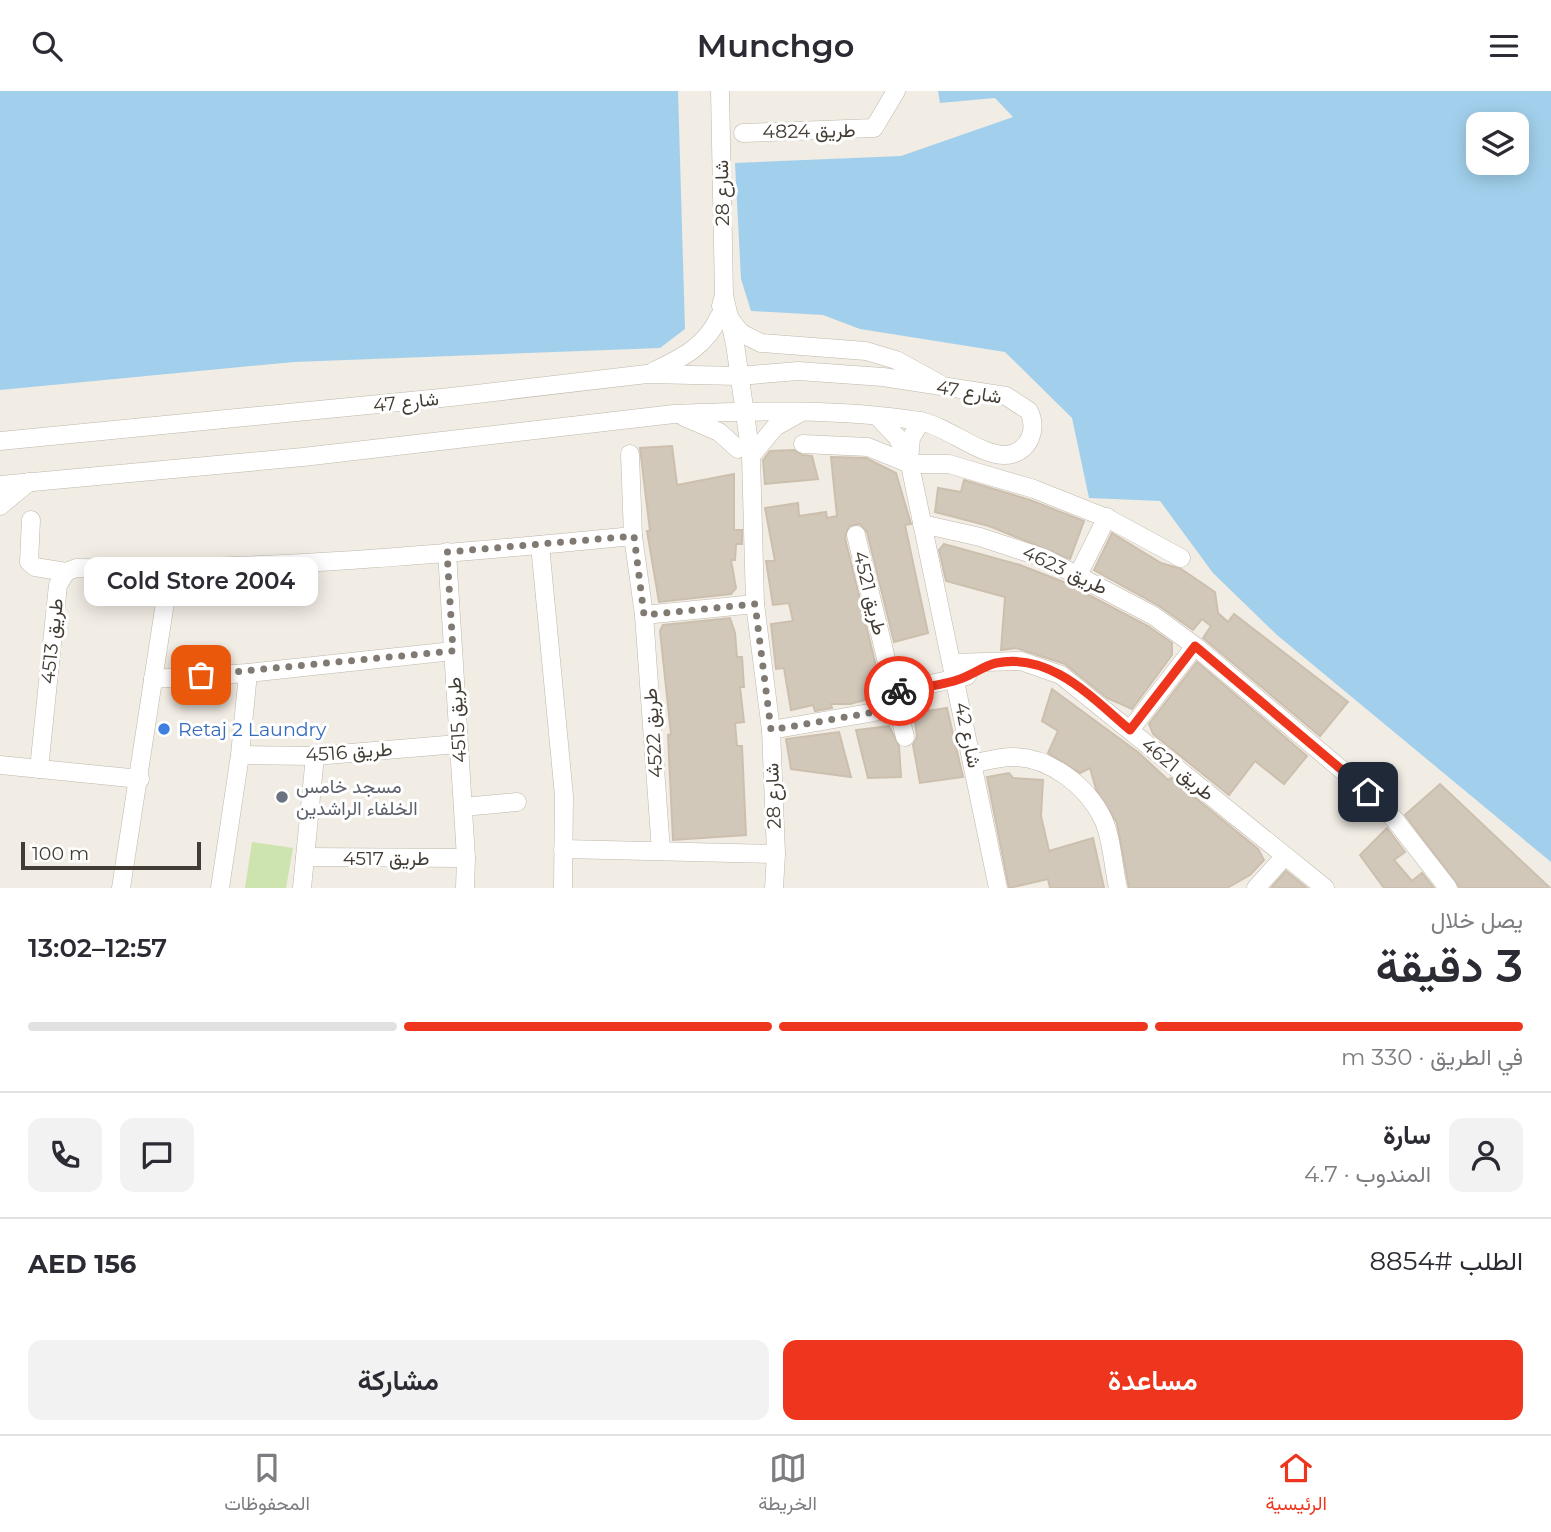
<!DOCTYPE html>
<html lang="ar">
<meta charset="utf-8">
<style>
:root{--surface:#fff;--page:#f2f2f3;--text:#2b2b33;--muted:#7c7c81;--line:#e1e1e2;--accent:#ee351d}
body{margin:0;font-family:Montserrat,Vazirmatn,sans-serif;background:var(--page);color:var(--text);direction:rtl;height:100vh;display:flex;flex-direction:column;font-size:26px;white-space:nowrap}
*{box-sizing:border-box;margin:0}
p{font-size:23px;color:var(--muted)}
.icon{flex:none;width:38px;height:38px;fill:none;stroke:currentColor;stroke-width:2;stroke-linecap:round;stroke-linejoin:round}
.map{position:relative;height:797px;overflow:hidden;direction:ltr}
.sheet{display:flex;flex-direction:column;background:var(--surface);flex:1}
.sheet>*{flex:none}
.tools{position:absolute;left:1466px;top:21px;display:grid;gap:14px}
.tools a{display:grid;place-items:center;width:63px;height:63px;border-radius:14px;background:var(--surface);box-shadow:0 4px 18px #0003;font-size:35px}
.scale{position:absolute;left:21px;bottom:18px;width:180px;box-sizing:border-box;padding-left:7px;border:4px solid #433c34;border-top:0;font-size:19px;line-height:24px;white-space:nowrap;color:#433c34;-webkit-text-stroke:5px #fff;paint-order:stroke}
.pin{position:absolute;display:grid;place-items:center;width:60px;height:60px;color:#fff;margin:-30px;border-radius:14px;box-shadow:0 4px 10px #0006}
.courier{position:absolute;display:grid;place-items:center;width:70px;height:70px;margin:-35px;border:5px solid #ee351d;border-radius:50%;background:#fff;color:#222;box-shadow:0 2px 9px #0007}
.bubble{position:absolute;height:49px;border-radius:14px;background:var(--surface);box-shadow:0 4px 18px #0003;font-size:23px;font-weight:600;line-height:49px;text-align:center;direction:rtl}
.summary em{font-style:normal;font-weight:600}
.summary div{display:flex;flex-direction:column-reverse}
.summary{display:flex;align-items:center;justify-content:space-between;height:119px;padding:0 28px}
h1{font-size:46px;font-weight:600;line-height:52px}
.bar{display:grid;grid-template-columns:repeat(4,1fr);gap:10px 7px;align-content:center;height:84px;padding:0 28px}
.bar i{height:9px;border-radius:5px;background:var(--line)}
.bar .on{background:var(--accent)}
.bar p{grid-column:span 4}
.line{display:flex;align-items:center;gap:18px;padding:0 28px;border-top:2px solid var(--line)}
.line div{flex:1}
.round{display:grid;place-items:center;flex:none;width:74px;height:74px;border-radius:14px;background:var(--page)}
.action{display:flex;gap:14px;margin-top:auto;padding:14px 28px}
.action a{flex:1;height:80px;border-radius:14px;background:var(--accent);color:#fff;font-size:28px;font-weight:600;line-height:80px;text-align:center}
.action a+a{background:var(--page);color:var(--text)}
header{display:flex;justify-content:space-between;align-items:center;height:91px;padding:0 28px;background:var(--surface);font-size:32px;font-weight:600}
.menu{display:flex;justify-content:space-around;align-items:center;height:98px;border-top:2px solid var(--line);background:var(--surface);font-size:19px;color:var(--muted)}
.menu a{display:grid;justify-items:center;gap:4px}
.menu .on{color:var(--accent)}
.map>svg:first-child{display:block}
</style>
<header><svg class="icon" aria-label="menu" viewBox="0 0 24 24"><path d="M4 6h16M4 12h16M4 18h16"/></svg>Munchgo<svg class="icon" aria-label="search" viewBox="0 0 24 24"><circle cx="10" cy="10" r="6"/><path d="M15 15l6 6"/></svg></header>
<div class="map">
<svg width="1551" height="797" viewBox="0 0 1551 797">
<rect width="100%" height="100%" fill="#f1ece4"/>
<path fill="#cee4ae" d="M252,751l41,6 -7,40h-41z"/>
<g fill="#a2d0ec" fill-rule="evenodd">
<path d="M0,0h678l7,238 -25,19 -366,14 -294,28z"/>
<path d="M938,0h613v771l-274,-227 -64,-62 -53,-72 -71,-3 -17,-80 -67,-66 -145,-23 -37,-14 -72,-4 -10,-32 -6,-116 166,-7 112,-39 -18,-19 -55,5zM1517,33v39h-38v-39z"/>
</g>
<g fill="#d2c8ba" stroke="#ccbfae" stroke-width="2">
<path d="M672,355l5,39 57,-11v56h8v14h-6l-1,16h-4l5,28 -5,6 -72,8 -12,-71h3l-10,-83z"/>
<path d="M794,359l8,5 10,1 6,23 -53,5 -2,-24 7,-9z"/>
<path d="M831,366l35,1 30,15 15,51 -6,1 23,108 -34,9 -27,-110 -7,-8 -11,2 -4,12 38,157 -33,9h-19l1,4 -17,3 -2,-6 -22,5 -7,-42 -8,1 -5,-45 22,-3 -4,-18 -16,2 -7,-44h9l-10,-53 33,-5 1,13 27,-4 1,6 10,-2z"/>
<path d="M964,389l66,20 54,21 -14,38 -81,-33 -54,-14 3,-24 23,4z"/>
<path d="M1112,442l49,30 20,6 34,23 3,21 10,9 6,-8 114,88 -28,34 -117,-98 8,-12 -9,-7 -9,11 -34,-24 -65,-36z"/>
<path d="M944,453l76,21 46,18 82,43 24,17v12l-40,54 -25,-11 -42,-34 -49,-16 -15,2 4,-53 -59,-16 -7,-31z"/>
<path d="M730,527l5,15 2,24h5l2,30h-4l4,35 -9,1 2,23h5l4,89 -73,5 -5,-105 3,-1 -11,-103 3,-6z"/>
<path d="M1197,571l110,94 -23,28 -29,-23 -26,34 -76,-61 -4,-10z"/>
<path d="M1052,598l87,64 29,27 3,-2 87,71 6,11 -14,15 -23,13h-98l-12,-65 -21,-34 -6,-21 -10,5 -32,-20 10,-22 -16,-10z"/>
<path d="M947,617l16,69 -43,6 -7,-38 4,-8 -3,-24z"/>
<path d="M889,635l10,20 2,31 -33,1 -12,-48z"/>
<path d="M839,641l12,45 -60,-8 -5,-30z"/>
<path d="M1009,682l4,5 30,2 -2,36 8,35 44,-13 11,50h-54l-2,-9 -39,9 -22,-111z"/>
<path d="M1440,693l110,104h-90l-55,-73z"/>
<path d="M1387,737l18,24 -11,8 18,21 10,-8 12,15h-50l-24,-33z"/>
<path d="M1286,780l21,17h-36z"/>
</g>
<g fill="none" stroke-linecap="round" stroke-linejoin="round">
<g stroke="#bfb7aa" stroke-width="19">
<g id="minor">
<path d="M720,0l4,204 -3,11"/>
<path d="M743,42l131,-5 22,-37"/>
<path d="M724,204l11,49 16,112 4,148 16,126 5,124 -2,34"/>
<path d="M730,228l11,14 20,10 105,8 30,9 44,24"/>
<path d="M654,280c28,-13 52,-25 65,-54"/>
<path d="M684,326l35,15 19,17"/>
<path d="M878,326l19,20 12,23"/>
<path d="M921,330l-10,17 -2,22 89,428"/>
<path d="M0,350l451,-44 196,-23 92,2 59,-5 85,6 123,19 23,15c8,17 2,37 -17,43 -27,7 -63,-28 -93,-33 -81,-13 -164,-10 -245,-7l-371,43 -303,28"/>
<path d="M803,353l65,3 42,17h39l85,25 75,30 72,39"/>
<path d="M630,363l3,82 11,79 17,236"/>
<path d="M751,365l24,-29 25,-14"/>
<path d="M0,415l29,-24"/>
<path d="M31,429l-2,42 6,5 31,5"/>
<path d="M922,433l58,13 64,21 110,58 41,30 173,146 27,28 53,68"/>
<path d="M856,444l49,202"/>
<path d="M540,454l24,251 -1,92"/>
<path d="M447,461l19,306 -1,30"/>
<path d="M1078,484l29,-58"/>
<path d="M644,524l111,-11"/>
<path d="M953,572l68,-2 40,14 264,213"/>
<path d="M153,588l95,-6 205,-22"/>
<path d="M894,601l73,-16"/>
<path d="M771,639l127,-22"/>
<path d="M1130,639l65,-84"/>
<path d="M240,664l75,1 143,-12"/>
<path d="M975,672c11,-2 25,-6 37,-6 38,0 75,29 91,62 9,19 10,47 15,69"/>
<path d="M0,674l140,14"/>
<path d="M39,678l19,-184 8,-13 10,-4c183,3 374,-14 557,-32"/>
<path d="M463,716l54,-5"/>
<path d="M563,758l213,5"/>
<path d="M305,766l161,1"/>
<path d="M121,797l49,-318"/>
<path d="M220,797l20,-133 8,-82"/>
<path d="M302,797l13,-132"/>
<path d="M1256,797l29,-32"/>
</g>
</g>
<use href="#minor" stroke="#fff" stroke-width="18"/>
</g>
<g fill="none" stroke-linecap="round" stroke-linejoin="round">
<path stroke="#807a72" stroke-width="7" stroke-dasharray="0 12.6" d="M201,584l252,-24 -6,-99 187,-16 10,79 111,-11 16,126 127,-22 -4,-16 5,-1"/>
<path stroke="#ee351d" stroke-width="9" d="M899,600c19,-3 40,-5 58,-11 14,-4 26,-14 39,-17 55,-11 96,35 134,67l65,-84 173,146"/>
</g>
<circle fill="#3f7fe0" stroke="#fff" stroke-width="2.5" cx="164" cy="638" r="7"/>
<circle fill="#6b7280" stroke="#fff" stroke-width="2.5" cx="282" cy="706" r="7"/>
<g text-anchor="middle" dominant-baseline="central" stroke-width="6" stroke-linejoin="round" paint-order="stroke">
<g font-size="19" fill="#433c34" stroke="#fff">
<text transform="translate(809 40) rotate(-1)">طريق 4824</text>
<text transform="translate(722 102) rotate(-91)">شارع 28</text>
<text transform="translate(969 301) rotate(9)">شارع 47</text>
<text transform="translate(406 311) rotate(-6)">شارع 47</text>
<text transform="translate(1065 479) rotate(25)">طريق 4623</text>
<text transform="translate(870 502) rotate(76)">طريق 4521</text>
<text transform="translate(52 550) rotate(-84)">طريق 4513</text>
<text transform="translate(457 629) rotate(-94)">طريق 4515</text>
<text transform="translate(653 642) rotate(-94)">طريق 4522</text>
<text transform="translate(968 644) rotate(78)">شارع 42</text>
<text transform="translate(349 661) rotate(-4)">طريق 4516</text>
<text transform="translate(1178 678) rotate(39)">طريق 4621</text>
<text transform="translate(773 705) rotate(-92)">شارع 28</text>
<text x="386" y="767">طريق 4517</text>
</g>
<g font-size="19" fill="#366cbe" stroke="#fff" text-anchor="start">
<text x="178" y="638">Retaj 2 Laundry</text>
</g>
<g font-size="19" fill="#5b616d" stroke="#fff" text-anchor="start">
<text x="296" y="695">مسجد خامس<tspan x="296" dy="22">الخلفاء الراشدين</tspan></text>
</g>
</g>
</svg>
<div class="tools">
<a><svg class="icon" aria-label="layers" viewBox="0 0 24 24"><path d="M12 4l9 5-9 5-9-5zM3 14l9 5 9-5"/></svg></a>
</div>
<div class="scale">100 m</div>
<div class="pin" style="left:201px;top:584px;background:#ea580c"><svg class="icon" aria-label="bag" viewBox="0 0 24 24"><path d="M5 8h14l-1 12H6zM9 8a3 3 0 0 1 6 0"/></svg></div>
<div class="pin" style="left:1368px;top:701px;background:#1f2937"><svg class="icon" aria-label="home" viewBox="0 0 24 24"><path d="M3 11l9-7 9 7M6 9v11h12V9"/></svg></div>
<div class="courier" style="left:899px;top:600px"><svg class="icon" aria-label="bike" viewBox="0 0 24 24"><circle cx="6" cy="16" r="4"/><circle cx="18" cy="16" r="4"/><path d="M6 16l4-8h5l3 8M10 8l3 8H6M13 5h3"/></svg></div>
<div class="bubble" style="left:84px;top:466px;width:234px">2004 Cold Store</div>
</div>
<section class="sheet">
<div class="summary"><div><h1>3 دقيقة</h1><p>يصل خلال</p></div><em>12:57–13:02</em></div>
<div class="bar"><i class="on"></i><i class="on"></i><i class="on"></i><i></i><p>في الطريق · 330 m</p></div>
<div class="line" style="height:126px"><a class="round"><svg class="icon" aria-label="person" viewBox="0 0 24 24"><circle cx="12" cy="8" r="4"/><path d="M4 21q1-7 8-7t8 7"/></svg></a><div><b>سارة</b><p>المندوب · 4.7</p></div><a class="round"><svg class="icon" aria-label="chat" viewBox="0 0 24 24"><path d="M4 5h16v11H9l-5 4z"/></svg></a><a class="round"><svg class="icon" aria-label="phone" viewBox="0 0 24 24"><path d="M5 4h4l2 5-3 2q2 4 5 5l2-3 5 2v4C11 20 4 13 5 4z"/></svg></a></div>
<div class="line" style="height:91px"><div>الطلب #8854</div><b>AED 156</b></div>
<div class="action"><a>مساعدة</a><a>مشاركة</a></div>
</section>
<nav class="menu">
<a class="on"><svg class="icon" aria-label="home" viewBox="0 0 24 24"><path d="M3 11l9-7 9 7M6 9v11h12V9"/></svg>الرئيسية</a>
<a><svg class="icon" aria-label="map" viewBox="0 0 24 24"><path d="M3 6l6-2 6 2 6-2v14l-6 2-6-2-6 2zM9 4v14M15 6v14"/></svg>الخريطة</a>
<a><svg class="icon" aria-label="saved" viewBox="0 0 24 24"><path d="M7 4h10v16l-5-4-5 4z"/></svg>المحفوظات</a>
</nav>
